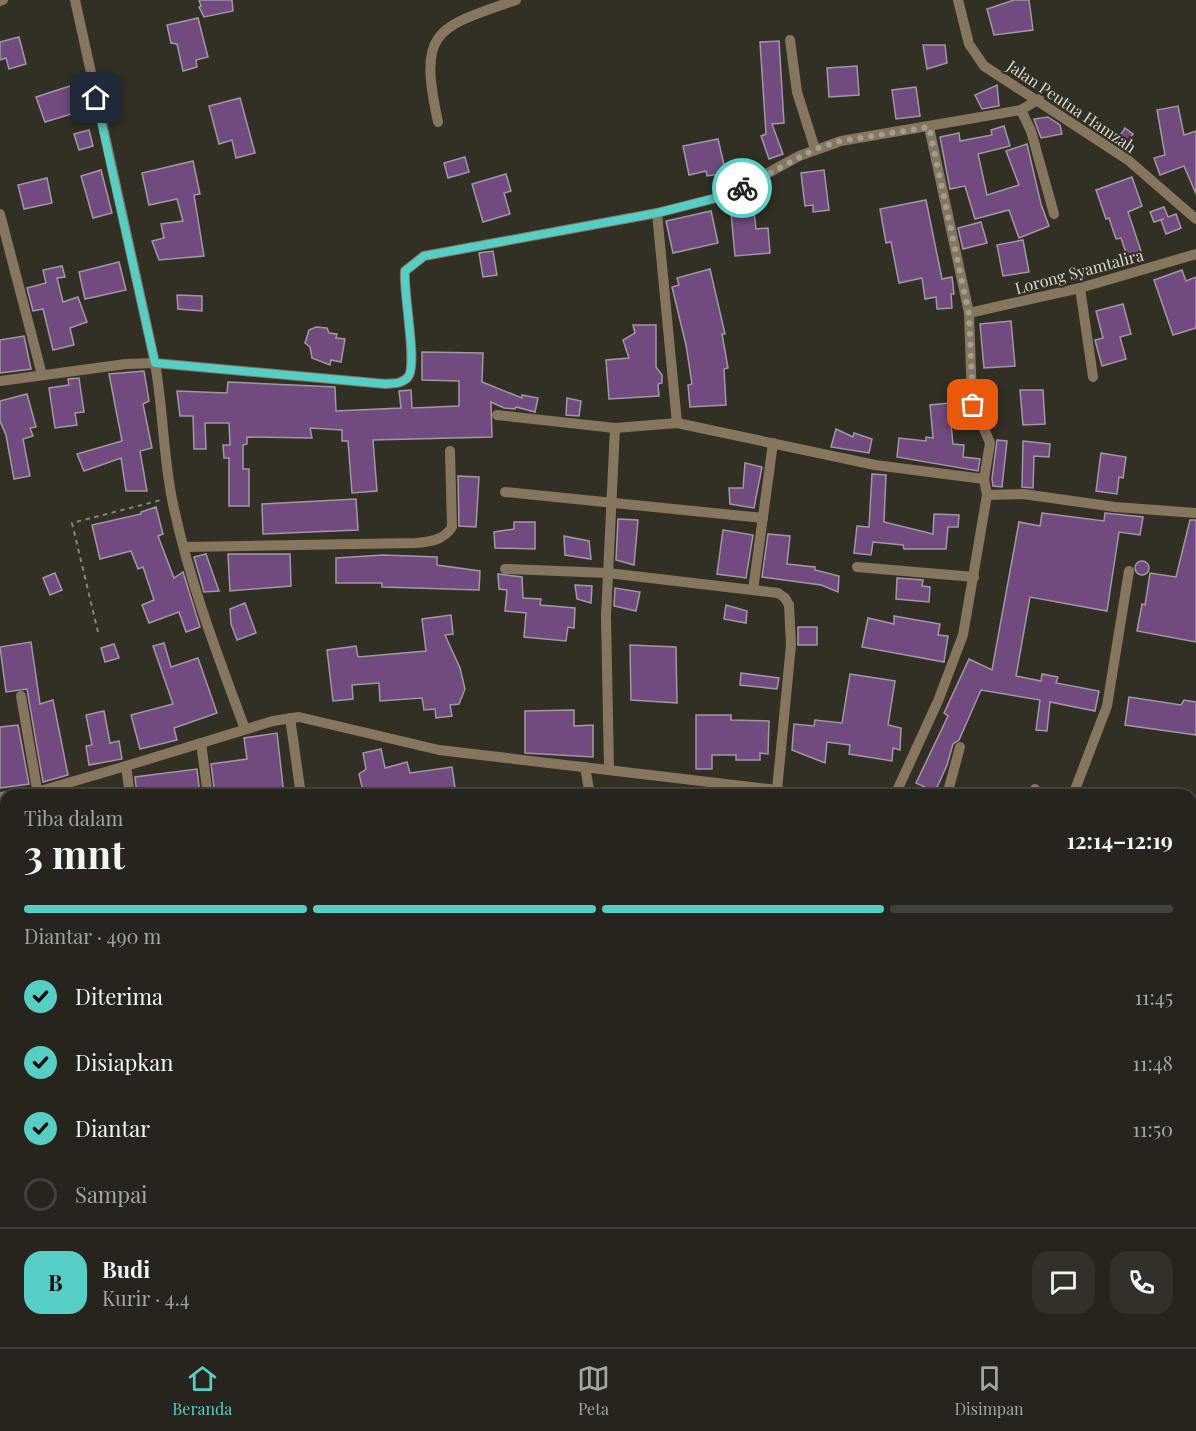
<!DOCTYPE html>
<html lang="id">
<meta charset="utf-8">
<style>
:root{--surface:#26241c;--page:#323029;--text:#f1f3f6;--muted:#a4a4a3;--line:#42413b;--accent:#55cec5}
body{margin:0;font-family:"Playfair Display",serif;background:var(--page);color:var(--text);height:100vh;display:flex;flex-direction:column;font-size:22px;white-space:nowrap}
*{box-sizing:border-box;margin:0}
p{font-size:20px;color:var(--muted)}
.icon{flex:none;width:33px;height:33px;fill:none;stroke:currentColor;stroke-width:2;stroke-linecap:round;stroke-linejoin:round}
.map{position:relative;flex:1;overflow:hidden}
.side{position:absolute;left:0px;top:789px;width:1197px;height:558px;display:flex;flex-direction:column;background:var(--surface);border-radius:18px 18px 0 0;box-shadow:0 2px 4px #0004,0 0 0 2px var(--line)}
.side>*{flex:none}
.pin{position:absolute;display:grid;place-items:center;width:51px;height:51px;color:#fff;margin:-26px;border-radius:12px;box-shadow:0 3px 9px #0006}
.courier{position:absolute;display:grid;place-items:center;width:60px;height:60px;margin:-30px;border:4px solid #55cec5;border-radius:50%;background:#fff;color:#222;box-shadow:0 2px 8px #0007}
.head em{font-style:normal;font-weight:700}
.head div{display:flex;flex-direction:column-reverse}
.head{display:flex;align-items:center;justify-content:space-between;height:102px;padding:0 24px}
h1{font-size:39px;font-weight:700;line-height:45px}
.bar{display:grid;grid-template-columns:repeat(4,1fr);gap:9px 6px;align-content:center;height:72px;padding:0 24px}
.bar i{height:8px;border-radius:4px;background:var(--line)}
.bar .selected{background:var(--accent)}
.bar p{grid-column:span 4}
.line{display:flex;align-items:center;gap:15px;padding:0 24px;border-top:2px solid var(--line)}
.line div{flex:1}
.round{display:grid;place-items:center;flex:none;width:63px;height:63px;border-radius:18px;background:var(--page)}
ol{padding:0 24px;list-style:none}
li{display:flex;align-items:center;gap:18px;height:66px}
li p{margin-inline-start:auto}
li .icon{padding:6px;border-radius:50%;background:var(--accent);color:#111;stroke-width:4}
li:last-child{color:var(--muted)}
li i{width:33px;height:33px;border:3px solid var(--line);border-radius:50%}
.menu{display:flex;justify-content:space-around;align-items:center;height:84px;border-top:2px solid var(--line);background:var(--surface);font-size:16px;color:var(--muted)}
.menu a{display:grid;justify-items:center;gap:3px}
.menu .selected{color:var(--accent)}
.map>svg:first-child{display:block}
</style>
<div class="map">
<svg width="1196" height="1347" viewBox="0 0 1196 1347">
<rect width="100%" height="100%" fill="#323025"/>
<g fill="#714b7f" stroke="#a098a3" stroke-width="1.5">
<path d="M199,0h33l1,11 -29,6 -5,-10 2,-1z"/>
<path d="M1014,0h15l4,30 -39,5 -7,-26z"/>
<path d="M198,18l10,39 -12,3 1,7 -14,4 -6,-27 -6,-1 -4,-18z"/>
<path d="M19,37l7,27 -17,5 -3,-11 -6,2v-18z"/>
<path d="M779,41l5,82 -12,1 11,30 -14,5 -8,-23 5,-2 -6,-92z"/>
<path d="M923,45h22l2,18 -20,6z"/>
<path d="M857,66l2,29 -30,2 -2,-29z"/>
<path d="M997,85l2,21 -17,3 -7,-14z"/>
<path d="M70,86l8,26 -33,10 -9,-25z"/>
<path d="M916,87l4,29 -24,3 -4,-29z"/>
<path d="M240,98l15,55 -19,5 -4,-18 -13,4 -10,-38z"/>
<path d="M1178,106l6,29 12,-4v63l-12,-28 -24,9 -6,-17 11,-3 -8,-45z"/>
<path d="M1048,117l12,8 2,9 -21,4 -7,-19z"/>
<path d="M1004,126l6,20 -32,8 9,41 32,-10 -13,-34 21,-7 14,60 8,22 -30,12 -10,-28 -34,9 -10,-33 -15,3 -10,-52 19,-4 1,8 32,-6 -1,-5z"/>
<path d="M1125,128l8,6 -8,12 -8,-6z"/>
<path d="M89,130l4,16 -14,4 -5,-16z"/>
<path d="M718,139l8,34 -19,3 -1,-5 -17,4 -6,-29z"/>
<path d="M465,157l4,15 -21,6 -4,-15z"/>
<path d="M193,161l7,33 -6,1 10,61 -45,4 -7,-19 12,-3 -3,-14 22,-3 -6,-22 -28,6 -7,-32z"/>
<path d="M101,170l11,43 -19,5 -12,-42z"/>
<path d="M824,170l5,40 -16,2v-7l-8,1 -4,-33z"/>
<path d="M506,174l5,17 -7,2 6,21 -27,8 -11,-38z"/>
<path d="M1132,177l10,29 -14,6 13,39 -14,5 -6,-18 -5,1 -7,-21 -3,1 -10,-29z"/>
<path d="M47,178l5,25 -28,6 -6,-24z"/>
<path d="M926,200l16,79 10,-2 2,17h-3l1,14 -15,1 -1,-12 -11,2 -3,-21 -23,5 -8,-41 -5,1 -6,-34z"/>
<path d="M1164,207l4,10 8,-3 5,14 -15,6 -5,-14 3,-1 -10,3 -4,-10z"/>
<path d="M711,211l7,32 -45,10 -7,-32z"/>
<path d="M754,211l2,18 12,-1 2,25 -35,3 -4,-43z"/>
<path d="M981,222l6,21 -24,6 -5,-21z"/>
<path d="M1023,240l6,32 -26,4 -6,-31z"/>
<path d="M493,251l4,24 -14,2 -4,-24z"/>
<path d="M119,262l7,28 -41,9 -6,-27z"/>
<path d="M62,266l3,11 -8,1 6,24 15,-5 9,25 -17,6 4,17 -21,5 -10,-41 -10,2 -6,-23 19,-5 -3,-13z"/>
<path d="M710,269l15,65h-3l6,34 -4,1 2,36 -36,2 -2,-22 4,-1 -6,-39 -14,-58 7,-2 -2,-7z"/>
<path d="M1182,270l4,11 10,-4v51l-23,7 -19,-55z"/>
<path d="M177,295l25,1v15l-24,-2z"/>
<path d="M1123,304l8,30 -11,3 6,22 -24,7 -7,-26 8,-2 -7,-27z"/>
<path d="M1011,321l4,45 -31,2 -4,-44z"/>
<path d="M633,325h23v42l6,8v8l-4,1 1,12 -50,3 -3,-39 23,-2 -6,-18 12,-7z"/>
<path d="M316,327l11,1 2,5 8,1 -1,4 9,1 -4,23 -10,-2 -1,5 -18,-7 -2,-11 -5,-4 4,-13z"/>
<path d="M24,336l7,33 -31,4v-33z"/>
<path d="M422,352l61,1 -1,29 40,16v-3l16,3 -3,14 -19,-5 -1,2 -11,-1 -13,-6 1,35 -119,3 4,51 -25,2 -4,-52h-6v-11l-32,-2 2,10 -65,-1v7l-4,1v24h6v37h-20v-48h-5l-1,-13h7l-1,-22h-24l1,26h-12l-1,-33h-13l-3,-25 50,2 1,-11 107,5 1,24 65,-3 -2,-17 12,-1 1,18 47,-2v-25l-37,-1z"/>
<path d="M144,371l5,30 -6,3 9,44 -12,3 7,40h-21l-5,-33 -37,13 -7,-17 45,-13 -13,-67z"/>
<path d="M79,378l5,34 -9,1 2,12 -22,3 -6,-40 20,-3 -1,-6z"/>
<path d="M1020,390h23l2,34 -22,1z"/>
<path d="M27,394l9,33 -6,1 3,8 -10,3 7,37 -16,3 -8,-44 -6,-14v-20z"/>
<path d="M567,398l14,3 -2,15 -13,-1z"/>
<path d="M949,403l4,41 11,1 -1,12 17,2 -2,12 -81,-14 2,-19 27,3v-4l7,1 -3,-33z"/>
<path d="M836,429l17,8 1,-4 18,6 -3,14 -38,-6z"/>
<path d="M997,440l10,1 -5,46 -9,-1 -1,-7z"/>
<path d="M1023,441l27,3 -1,13 -15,-1 -1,32 -11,-1z"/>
<path d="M1101,453l25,4 -3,21 -4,-1 -2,17 -21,-3z"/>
<path d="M745,463l17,4 -8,41 -24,-4 -1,-16h14z"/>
<path d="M872,474l14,1 -2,47 49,12 1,-20 25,1 -1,12h-10l-2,22h-42l-1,-4 -30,-3 -2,13 -17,-2 3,-27 12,1z"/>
<path d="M458,476l21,1 -3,50 -17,-1z"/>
<path d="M356,499l2,31 -95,4 -1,-30z"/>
<path d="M156,507l7,27 -5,2 16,42 9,-6 17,55 -14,5 -7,-20 -30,11 -7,-18 12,-5 -11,-33 -5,2 -7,-18 -31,8 -8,-34 49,-11v-2z"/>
<path d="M1042,513l62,8 1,-8 38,4 -3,18 -21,-3 -12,79 -77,-14 -14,79 25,5 1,-7 16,3 -2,6 43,8 -4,20 -45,-9 -3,29 -11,-1 4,-30 -59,-10 -22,50 -6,4 -6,21 -12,27 -19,-9 32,-67 -4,-3 25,-54 23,11 27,-148 21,4z"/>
<path d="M618,519l20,1 -4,45 -18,-5z"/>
<path d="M1190,520h6v122l-59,-11 5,-27 3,1 5,-32 26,4z"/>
<path d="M514,522h21v27l-40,-1 -1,-16 20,-3z"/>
<path d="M723,530l30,5 -7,43 -29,-4z"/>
<path d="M768,534l22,2 -3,28 28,3v3l24,6 -1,16 -17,-7 -59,-8z"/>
<path d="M564,536l25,5 2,18 -26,-4z"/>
<path d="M206,554l13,37 -15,1 -10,-35z"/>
<path d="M228,554h62l1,32 -61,5z"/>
<path d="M383,555l54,2v8l43,6 -1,19 -97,-3v-4h-46v-25z"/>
<circle cx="1142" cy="568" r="7"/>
<path d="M55,573l7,17 -12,5 -7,-17z"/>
<path d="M498,574l24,3 1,21 18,1 -1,6 35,3 -1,20 -6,-1 -2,14 -42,-4 2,-24 -21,-2 2,-21 -8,-1z"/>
<path d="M897,578l26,2 -1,6 8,1 -1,15 -33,-3z"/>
<path d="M575,585l17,1 -1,17 -14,-4z"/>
<path d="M615,588l25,4 -4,19 -22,-5z"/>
<path d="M245,603l11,30 -19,7 -6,-16 -1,-15z"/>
<path d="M726,605l21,6 -1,12 -22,-4z"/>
<path d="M451,615l2,19 -8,1 15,33 5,21 -6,15 -9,1 2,11 -16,2 -1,-9 -11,1 -2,-12 -42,3 -1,-18 -27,2 1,14 -20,2 -6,-51 29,-4 2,11 68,-6 -4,-32z"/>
<path d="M894,616l46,8 -2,11 10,1 -4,26 -82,-15 6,-29 26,6z"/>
<rect x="798" y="627" width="19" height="18"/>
<path d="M31,642l9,62 13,-4 15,75 -25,7 -16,-93 -21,3 -6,-45z"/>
<path d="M164,643l7,24 27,-9 19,55 -43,15 3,12 -37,9 -9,-34 42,-11 -20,-58z"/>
<path d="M114,644l5,14 -14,4 -4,-14z"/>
<path d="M630,645l46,2 1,56 -46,-3z"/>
<path d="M741,673l38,5 -2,11 -37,-4z"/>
<path d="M850,674l45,7 -7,44 13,3 -1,22 -7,-2 -1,13 -43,-7 1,-9 -23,-3 -2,21 -33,-13 2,-26 20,2 1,-6 27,3z"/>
<path d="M1129,697l52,8 3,-5 12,2v33l-71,-10z"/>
<path d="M574,710v16l19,-1v32l-68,-4v-42z"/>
<path d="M104,711l6,32 9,-2 3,18 -33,6 -3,-19 6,-1 -6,-30z"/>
<path d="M696,715h35v5l38,1 -1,33 -8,-1v7h-24v-5h-24v14h-16z"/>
<path d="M18,725l11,59 -29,4v-61z"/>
<path d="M277,733l7,62h-69l-4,-31 36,-5 -3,-21z"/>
<path d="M381,749l4,19 22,-6 3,11 42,-6 4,28h-72l1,-4 -21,4 -5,-21 7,-5 -3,-16z"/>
<path d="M197,769l3,26h-63l-2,-18z"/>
</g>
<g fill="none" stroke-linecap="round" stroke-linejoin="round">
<path stroke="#86857c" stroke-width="2" stroke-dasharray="4.5 4.5" stroke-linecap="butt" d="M98,632l-26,-109 89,-23"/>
<g stroke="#87765e" stroke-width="5">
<path d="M1191,1078l5,-3"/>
<path d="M1191,1217l5,9"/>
</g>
<g stroke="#87765e" stroke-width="10">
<path d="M75,0l80,363c8,45 8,91 17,136 16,79 45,155 73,230"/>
<path d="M958,0l11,44 15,22 144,94 68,59"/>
<path d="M0,1l3,-1"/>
<path d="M790,40l7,52 18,57"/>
<path d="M1021,110l10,21 23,83"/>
<path d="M438,122c-20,-92 -3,-94 78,-122"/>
<path d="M929,127l40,186 3,87 18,43 -6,36 3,16"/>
<path d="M657,213l20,210"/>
<path d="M0,214l42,161"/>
<path d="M1080,288l13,89"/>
<path d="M969,313l111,-25 116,-34"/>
<path d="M0,381l126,-17 29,-1 231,21c8,-1 16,0 22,-7 10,-11 -5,-84 -3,-106l19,-15 233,-43 59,-15 17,-6 66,-36 42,-15 180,-31 18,-11"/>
<path d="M497,415l118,13 62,-5 198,42 109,14"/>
<path d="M505,492l258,26"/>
<path d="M185,547l230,-4c15,-1 29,-3 37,-16l-2,-76"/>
<path d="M857,567l117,10"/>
<path d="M505,569l103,4 170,20 7,5 4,7 2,40 -14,145"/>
<path d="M753,590l20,-147"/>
<path d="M21,696l17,99"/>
<path d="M290,718l11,77"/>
<path d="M201,743l7,52"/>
<path d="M126,766l4,29"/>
<path d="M585,767l5,28"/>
<path d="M609,769l-3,-153 9,-188"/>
<path d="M15,795l22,-3 89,-26 147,-45 26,-4 140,33 338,40 20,5"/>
<path d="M895,795l43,-94 25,-66 24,-140 36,-1 92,13 81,6"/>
<path d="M947,795l13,-48"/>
<path d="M1033,795l2,-6"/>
<path d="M1073,795l34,-89 22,-135"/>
<path d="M0,797l6,-1"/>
<path d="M0,993l6,-1"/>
<path d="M1191,1000l5,4"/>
<path d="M0,1169l6,-1"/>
<path d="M0,1221l6,41"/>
<path d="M1191,1289l5,14"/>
<path d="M0,1290l6,-4"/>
<path d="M35,1341l3,6"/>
<path d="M245,1341v6"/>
<path d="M316,1341l1,6"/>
<path d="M540,1341l2,6"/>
<path d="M616,1341l2,6"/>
<path d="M1093,1341l2,6"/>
</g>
<g stroke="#b99d77" stroke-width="12">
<path d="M1191,1245l5,-3"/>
<path d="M1032,1347l9,-6"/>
</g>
</g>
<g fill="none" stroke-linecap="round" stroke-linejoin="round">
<path stroke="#9f9d95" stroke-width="6" stroke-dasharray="0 10.8" d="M742,188l73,-39 26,-8 88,-14 40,187 4,91"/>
<path stroke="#55cec5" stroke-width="8" d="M96,98l59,265 231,21c8,-1 16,0 22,-7 10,-11 -5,-84 -3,-106l19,-15 233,-43 59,-15 26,-10"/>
</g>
<g text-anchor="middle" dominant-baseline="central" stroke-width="4.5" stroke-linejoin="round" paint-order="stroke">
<g font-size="16" fill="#d9d8d1" stroke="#323025">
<text transform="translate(1072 106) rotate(34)">Jalan Peutua Hamzah</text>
<text transform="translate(1079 271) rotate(-15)">Lorong Syamtalira</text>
</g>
</g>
</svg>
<div class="pin" style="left:973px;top:405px;background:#ea580c"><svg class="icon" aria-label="bag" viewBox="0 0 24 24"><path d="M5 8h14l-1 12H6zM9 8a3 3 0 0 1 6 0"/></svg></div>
<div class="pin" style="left:96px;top:98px;background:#1f2937"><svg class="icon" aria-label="home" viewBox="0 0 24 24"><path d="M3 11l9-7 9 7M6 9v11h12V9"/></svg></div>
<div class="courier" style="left:742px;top:188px"><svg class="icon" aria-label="bike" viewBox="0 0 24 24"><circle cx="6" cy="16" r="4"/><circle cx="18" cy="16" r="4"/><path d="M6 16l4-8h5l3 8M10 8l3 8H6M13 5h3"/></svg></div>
<section class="side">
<div class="head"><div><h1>3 mnt</h1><p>Tiba dalam</p></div><em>12:14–12:19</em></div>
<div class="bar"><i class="selected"></i><i class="selected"></i><i class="selected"></i><i></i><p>Diantar · 490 m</p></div>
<ol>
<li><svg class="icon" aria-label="check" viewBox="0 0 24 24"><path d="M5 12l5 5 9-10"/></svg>Diterima<p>11:45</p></li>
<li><svg class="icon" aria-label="check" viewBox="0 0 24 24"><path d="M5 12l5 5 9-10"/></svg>Disiapkan<p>11:48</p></li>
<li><svg class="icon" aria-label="check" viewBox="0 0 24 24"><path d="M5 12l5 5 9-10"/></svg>Diantar<p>11:50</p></li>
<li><i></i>Sampai</li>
</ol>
<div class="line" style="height:108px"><b class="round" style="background:var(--accent);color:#111">B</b><div><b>Budi</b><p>Kurir · 4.4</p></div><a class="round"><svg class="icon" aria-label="chat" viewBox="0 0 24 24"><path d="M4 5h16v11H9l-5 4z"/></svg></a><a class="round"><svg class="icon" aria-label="phone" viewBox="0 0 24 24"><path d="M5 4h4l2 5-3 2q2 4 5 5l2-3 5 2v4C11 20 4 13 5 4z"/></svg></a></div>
</section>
</div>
<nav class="menu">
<a class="selected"><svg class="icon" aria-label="home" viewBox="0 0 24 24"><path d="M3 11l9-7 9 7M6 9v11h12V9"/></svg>Beranda</a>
<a><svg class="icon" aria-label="map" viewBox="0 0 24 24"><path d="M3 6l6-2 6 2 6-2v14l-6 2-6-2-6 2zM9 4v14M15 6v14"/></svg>Peta</a>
<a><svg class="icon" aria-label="saved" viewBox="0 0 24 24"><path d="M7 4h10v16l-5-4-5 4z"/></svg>Disimpan</a>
</nav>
